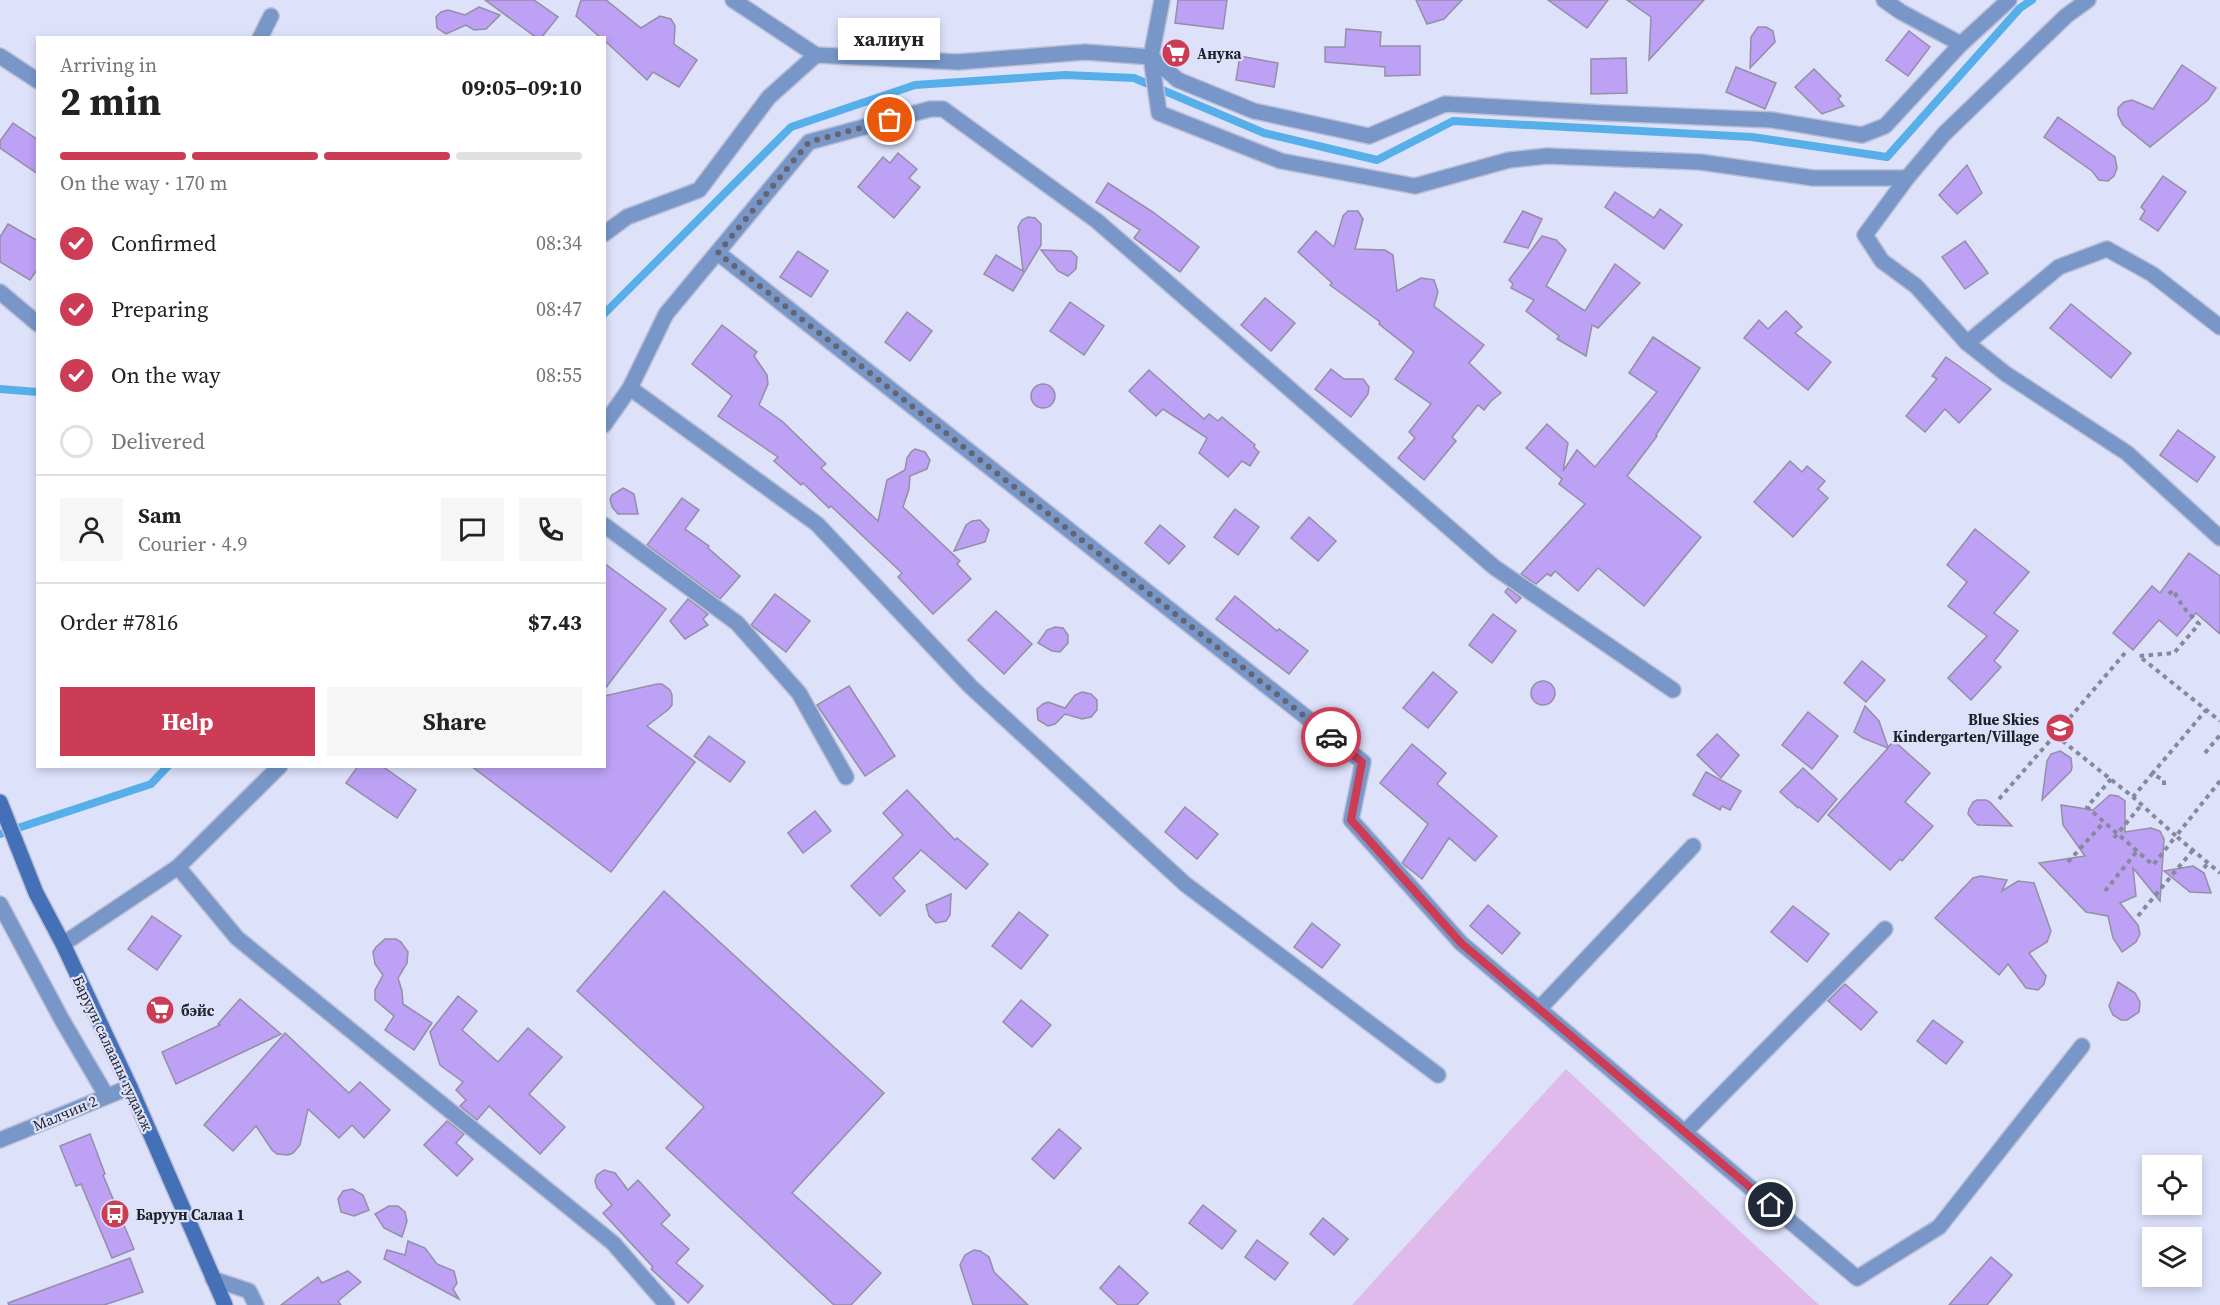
<!DOCTYPE html>
<meta charset="utf-8">
<style>
:root{--surface:#fff;--page:#f6f6f6;--text:#222;--muted:#767676;--line:#e0e0e0;--accent:#cd3c55}
body{margin:0;font-family:"Source Serif 4",serif;background:var(--page);color:var(--text);height:100vh;display:flex;flex-direction:column;font-size:22px;white-space:nowrap}
*{box-sizing:border-box;margin:0}
p{font-size:20px;color:var(--muted)}
.icon{flex:none;width:33px;height:33px;fill:none;stroke:currentColor;stroke-width:2;stroke-linecap:round;stroke-linejoin:round}
.map{position:relative;flex:1;overflow:hidden}
.sheet{position:absolute;left:36px;top:36px;width:570px;height:732px;display:flex;flex-direction:column;background:var(--surface);border-radius:0px;box-shadow:0 3px 9px #0003}
.sheet>*{flex:none}
.fabs{position:absolute;left:2142px;top:1155px;display:grid;gap:12px}
.fabs a{display:grid;place-items:center;width:60px;height:60px;border-radius:0px;background:var(--surface);box-shadow:0 3px 9px #0003;font-size:30px}
.pin{position:absolute;display:grid;place-items:center;width:51px;height:51px;color:#fff;margin:-26px;border:3px solid #fff;border-radius:50%;box-shadow:0 2px 6px #0007}
.courier{position:absolute;display:grid;place-items:center;width:60px;height:60px;margin:-30px;border:4px solid #cd3c55;border-radius:50%;background:#fff;color:#222;box-shadow:0 2px 8px #0007}
.bubble{position:absolute;height:42px;border-radius:0px;background:var(--surface);box-shadow:0 3px 9px #0003;font-size:20px;font-weight:700;line-height:42px;text-align:center}
.headline em{font-style:normal;font-weight:700}
.headline div{display:flex;flex-direction:column-reverse}
.headline{display:flex;align-items:center;justify-content:space-between;height:102px;padding:0 24px}
h1{font-size:39px;font-weight:700;line-height:45px}
.bar{display:grid;grid-template-columns:repeat(4,1fr);gap:9px 6px;align-content:center;height:72px;padding:0 24px}
.bar i{height:8px;border-radius:4px;background:var(--line)}
.bar .active{background:var(--accent)}
.bar p{grid-column:span 4}
.line{display:flex;align-items:center;gap:15px;padding:0 24px;border-top:2px solid var(--line)}
.line div{flex:1}
.round{display:grid;place-items:center;flex:none;width:63px;height:63px;border-radius:0px;background:var(--page)}
ol{padding:0 24px;list-style:none}
li{display:flex;align-items:center;gap:18px;height:66px}
li p{margin-inline-start:auto}
li .icon{padding:6px;border-radius:50%;background:var(--accent);color:#fff;stroke-width:4}
li:last-child{color:var(--muted)}
li i{width:33px;height:33px;border:3px solid var(--line);border-radius:50%}
.primary-button{display:flex;gap:12px;margin-top:auto;padding:12px 24px}
.primary-button a{flex:1;height:69px;border-radius:0px;background:var(--accent);color:#fff;font-size:24px;font-weight:700;line-height:69px;text-align:center}
.primary-button a+a{background:var(--page);color:var(--text)}
.map>svg:first-child{display:block}
</style>
<div class="map">
<svg width="2220" height="1305" viewBox="0 0 2220 1305">
<rect width="100%" height="100%" fill="#dde1fa"/>
<path fill="#dfbaeb" d="M1566,1069l253,236h-467z"/>
<g fill="none" stroke-linecap="round" stroke-linejoin="round">
<g stroke="#57afea" stroke-width="8">
<path d="M604,314l187,-187 124,-42 150,-10 69,3 130,55 113,27 76,-39 299,16 135,20 133,-149 12,-8"/>
<path d="M0,389l38,3"/>
<path d="M0,834l151,-50 17,-18"/>
</g>
</g>
<g fill="#bca1f5" stroke="#958ea6" stroke-width="1.5">
<path d="M485,0h49l24,17 -17,21h-4z"/>
<path d="M581,0h25l35,28 19,-12 11,3 4,7 -1,18 23,16 -18,27 -26,-15 -6,8 -43,-40v-2h-3l-25,-22z"/>
<path d="M1178,0h49l-4,29 -48,-6z"/>
<path d="M1416,0h46l-18,19 -17,5z"/>
<path d="M1548,0h60l-21,28z"/>
<path d="M1627,0h77l-55,60 2,-43z"/>
<path d="M479,7l21,8 -14,14 -12,1 -8,-5 -20,9 -9,-6 -1,-11 5,-5 7,-2 17,5z"/>
<path d="M1758,27h8l7,4 2,11 -25,26 1,-31z"/>
<path d="M1346,29l35,3 -1,14h40v29l-35,1v-9l-60,-5v-15h20z"/>
<path d="M1909,31l21,16 -22,29 -22,-16z"/>
<path d="M1240,56l38,7 -4,24 -38,-7z"/>
<path d="M1626,58l1,35 -36,1v-35z"/>
<path d="M2182,65l34,23 -8,12 -58,47 -27,-22 -5,-10v-7l6,-6 8,-2 21,9z"/>
<path d="M1736,67l40,16 -11,26 -39,-17z"/>
<path d="M1814,69l27,27 -3,3 6,7 -22,8 -27,-27z"/>
<path d="M2058,117l57,40 2,11 -3,8 -6,5 -9,-1 -7,-9 -48,-34z"/>
<path d="M13,123l25,17v34l-38,-26v-7z"/>
<path d="M898,153l19,16 -8,9 11,9 -26,31 -36,-31 25,-30 7,6z"/>
<path d="M1967,165l15,28 -25,21 -18,-19z"/>
<path d="M2163,176l23,16 -28,39 -18,-12 5,-8 -4,-4z"/>
<path d="M1108,183l45,29 46,35 -19,25 -46,-34 6,-8 -44,-28z"/>
<path d="M1615,192l39,26 6,-9 22,16 -18,24 -59,-42z"/>
<path d="M1348,211h10l5,8 -8,30 30,1 8,5 4,36 24,-13 13,2 4,12 -4,14 50,39 -15,18 32,30 -10,8 -7,9 -6,-5 -26,32 4,4 -32,39 -26,-22 17,-20 -6,-6 22,-28 -36,-25 19,-27 -35,-28 1,-2 -50,-37 2,-2 -34,-31 18,-21 18,16 9,-31z"/>
<path d="M1523,211l19,8 -14,29 -24,-6z"/>
<path d="M1028,217l7,1 6,6v21l-28,46 -29,-17 12,-19 27,16 -5,-44 4,-7z"/>
<path d="M8,224l30,17v27l-8,12 -30,-18v-25z"/>
<path d="M1542,236l14,4 10,10 -20,36 39,25 30,-47 25,19 -42,45 -6,-3 -6,31 -29,-17 2,-3 -33,-25 8,-11 -23,-12 2,-4 -4,-4z"/>
<path d="M1965,241l23,32 -23,16 -23,-32z"/>
<path d="M1041,250l30,1 6,6 -1,12 -8,7 -10,-5z"/>
<path d="M798,251l30,20 -17,26 -31,-20z"/>
<path d="M1265,298l30,25 -24,28 -30,-26z"/>
<path d="M1070,302l34,24 -20,29 -34,-24z"/>
<path d="M2071,304l60,49 -20,25 -61,-50z"/>
<path d="M1786,311l16,16 -7,6 36,29 -23,28 -64,-52 15,-18 9,9z"/>
<path d="M907,312l25,19 -22,30 -25,-19z"/>
<path d="M722,325l35,27 -3,4 13,19 1,9 -9,21 23,16 44,43 -5,4 57,53 9,-41 18,-10 2,-12 4,-6 4,-3 10,3 2,3 3,5 -3,9 -17,7 -1,13 -6,18 57,54 -3,3 14,15 -38,35 -35,-37 4,-4 -71,-67 -2,2 -26,-25 -2,2 -27,-24 4,-4 -60,-41 14,-20 -40,-32z"/>
<path d="M1653,337l47,31 -44,67 1,1 -30,40 74,61 -57,69 -46,-38 -20,23 -23,-20 -4,5 -4,-2 -11,10 -15,-10 64,-70 -26,-20 3,-5 -36,-31 21,-24 21,19 -5,28 14,-21 18,17 62,-75 -28,-19z"/>
<path d="M1946,357l45,32 -32,34 -14,-14 -20,23 -19,-16 31,-37 -5,-3z"/>
<path d="M1331,369l13,10h19l6,8 -1,7 -17,23 -36,-28z"/>
<path d="M1149,370l55,49 5,-5 9,7 4,-4 33,28 -1,2 5,5 -9,14 -8,-5 -14,16 -29,-24 8,-15 -44,-29 -7,7 -27,-25z"/>
<circle cx="1043" cy="396" r="12"/>
<path d="M2178,430l37,27 -18,25 -37,-27z"/>
<path d="M1790,461l12,11 5,-6 18,15 -7,8 10,9 -35,39 -39,-35z"/>
<path d="M623,488l11,6 4,20h-20l-6,-7 -2,-8 2,-4z"/>
<path d="M682,498l17,12 -14,19 24,17 -1,2 32,28 -20,23 -73,-54z"/>
<path d="M1235,509l24,18 -21,28 -24,-18z"/>
<path d="M1309,517l27,24 -18,20 -27,-23z"/>
<path d="M980,520l9,10 -4,12 -31,9 12,-26 6,-4z"/>
<path d="M1160,525l25,21 -16,18 -24,-21z"/>
<path d="M1975,529l54,43 -35,41 24,18 -24,30 7,6 -30,33 -23,-22 39,-42 -39,-30 19,-24 -20,-17z"/>
<path d="M2189,553l31,23v58l-24,-21 -19,23 -18,-16 -26,30 -20,-17 39,-47 8,7z"/>
<path d="M604,563l62,46 -62,81z"/>
<path d="M1508,588l13,10 -5,5 -11,-11z"/>
<path d="M775,594l35,27 -24,31 -35,-27z"/>
<path d="M1235,596l42,35 2,-2 29,22 -19,23 -73,-55z"/>
<path d="M688,599l20,15 -5,5 5,6 -23,14 -15,-18z"/>
<path d="M996,611l36,33 -28,30 -36,-34z"/>
<path d="M1493,614l23,17 -24,32 -23,-18z"/>
<path d="M1055,627l8,1 5,7v8l-8,9 -8,-1 -14,-8 9,-13z"/>
<path d="M1862,661l23,19 -19,22 -22,-19z"/>
<path d="M1433,672l24,20 -29,36 -25,-20z"/>
<circle cx="1543" cy="693" r="12"/>
<path d="M657,684h5l8,6 2,5v10l-3,4 -22,17 48,36 -84,110 -140,-106h133v-70z"/>
<path d="M849,686l46,70 -30,20 -48,-71z"/>
<path d="M1082,692l9,2 6,6v10l-6,7 -9,2 -17,-5 -10,10 -7,2 -10,-6 -1,-11 6,-5 5,-2 17,6 10,-13z"/>
<path d="M1865,706l14,15 9,26 6,-6 36,32 -25,29 28,24 -31,35 -2,-2 -10,11 -62,-55 60,-67 -25,-10 -9,-6z"/>
<path d="M1808,712l30,24 -26,33 -30,-24z"/>
<path d="M1717,734l22,21 -18,23 -24,-23z"/>
<path d="M709,736l36,26 -15,20 -36,-26z"/>
<path d="M1412,744l34,29 -9,11 60,52 -22,25 -26,-23 -27,41 -20,-16 26,-39 -48,-41z"/>
<path d="M2060,751l11,7 1,9 -1,4 -29,29 5,-39 4,-7z"/>
<path d="M358,766h24l34,24 -19,28 -51,-35z"/>
<path d="M1803,768l34,31 -19,23 -19,-15 -1,1 -18,-16z"/>
<path d="M1706,772l35,19 -11,19 -8,-4 -2,4 -27,-15z"/>
<path d="M907,790l48,50 2,-2 31,26 -22,25 -45,-39 -28,28 12,13 -25,25 -29,-30 52,-51 -20,-22z"/>
<path d="M2110,795l8,1 7,5v31l26,-4 9,3 4,8 -4,62 -27,-33 3,28 -16,7 18,22 2,9 -4,8 -14,10 -9,-14 -5,-22 -22,-4 -47,-49 46,-7 -22,-31 -2,-20 32,5z"/>
<path d="M1977,800h9l4,2 22,24 -34,-1 -3,-2 -7,-9 1,-5 4,-7z"/>
<path d="M1185,807l33,27 -21,25 -32,-27z"/>
<path d="M815,811l16,20 -28,22 -15,-20z"/>
<path d="M2193,866l11,7 7,20 -21,-1 -26,-21z"/>
<path d="M1981,876l26,4 -5,11 16,-10 16,2 17,48 -4,11 -18,11 17,23 -2,8 -6,6 -12,-2 -18,-24 -9,11 -64,-57 38,-40z"/>
<path d="M664,891l220,202 -92,100 89,80 -30,32h-17l-168,-157 38,-41 -127,-116z"/>
<path d="M951,894l-1,21 -4,6 -10,2 -7,-7 -3,-11z"/>
<path d="M1488,905l32,28 -18,21 -32,-28z"/>
<path d="M1793,906l36,28 -22,28 -36,-30z"/>
<path d="M1019,912l29,23 -27,34 -29,-23z"/>
<path d="M152,916l29,20 -24,34 -29,-21z"/>
<path d="M1312,923l28,22 -18,23 -28,-21z"/>
<path d="M385,939h11l5,3 7,10 -1,11 -9,15 4,13 1,13 29,19 -18,27 -29,-20 9,-14 -19,-16v-10l8,-15 -8,-11 -2,-12 3,-5z"/>
<path d="M2118,982l17,11 5,9 -1,10 -12,8h-6l-8,-5 -4,-9z"/>
<path d="M1845,984l32,28 -16,18 -33,-29z"/>
<path d="M458,996l19,15 -15,19 36,32 30,-34 34,29 -33,37 36,33 -25,27 -51,-48 -12,14 -17,-14 6,-6 -10,-10 7,-8 -23,-17 -10,-33z"/>
<path d="M240,999l41,35 -105,50 -14,-32 58,-27 -2,-1z"/>
<path d="M1021,1000l30,25 -19,22 -29,-25z"/>
<path d="M1933,1020l30,22 -17,22 -29,-23z"/>
<path d="M285,1033l64,60 11,-11 30,28 -26,28 -12,-13 -13,13 -31,-29 -8,36 -7,8 -5,2 -11,-1 -5,-4 -16,-24 -23,25 -29,-26z"/>
<path d="M447,1121l17,13 -8,9 17,16 -16,17 -33,-31z"/>
<path d="M1059,1129l22,19 -27,31 -22,-20z"/>
<path d="M90,1134l15,40 -2,1 31,74 -22,9 -31,-74 -5,2 -16,-40z"/>
<path d="M604,1170l11,3 13,17 10,-10 32,35 -9,9 28,25 -13,14 27,23 -15,17 -37,-34 2,-2 -50,-54 9,-8 -15,-17 -2,-7 2,-6z"/>
<path d="M352,1189l11,6 6,15 -15,6 -13,-4 -3,-13 5,-8z"/>
<path d="M1203,1205l33,26 -14,18 -33,-26z"/>
<path d="M389,1206h9l7,6 2,9 -5,16 -18,-9 -9,-14z"/>
<path d="M1323,1218l25,21 -14,16 -24,-21z"/>
<path d="M1257,1240l31,23 -13,17 -30,-23z"/>
<path d="M408,1241l17,7 12,16 17,7 3,12 -4,6 6,10 -75,-40 3,-9 18,5z"/>
<path d="M974,1250l6,1 9,6 5,15 34,33h-55l-13,-40 5,-10z"/>
<path d="M1991,1257l21,18 -25,30h-38z"/>
<path d="M130,1258l13,34 -39,13h-95l-1,-2z"/>
<path d="M1119,1266l29,27 -11,12h-19l-18,-17z"/>
<path d="M348,1271l13,11 -23,19 3,4h-60l37,-28 4,6z"/>
</g>
<g fill="none" stroke-linecap="round" stroke-linejoin="round">
<g stroke="#bbbfd5" stroke-width="18">
<g id="street">
<path d="M733,0l83,55"/>
<path d="M1162,0l-11,57 27,23 76,31 115,25 76,-32 160,9 167,7 90,15 23,-9 76,-82 48,-44"/>
<path d="M1884,0l17,12 60,32"/>
<path d="M260,38l11,-22"/>
<path d="M0,56l38,25"/>
<path d="M1907,178l37,-44 122,-118 22,-16"/>
<path d="M604,234l23,-17 72,-27 70,-93 47,-42 142,7 127,-10 66,5 8,56 122,48 134,25 94,-26 38,-4 153,6 113,16h94l-42,57 17,26 34,25 51,57 39,31 121,79 93,85"/>
<path d="M718,253l645,509 -12,58 110,123 396,335 82,-51 143,-181"/>
<path d="M0,292l38,32"/>
<path d="M1967,343l92,-76 48,-18 45,25 68,53"/>
<path d="M630,388l187,136 154,163 214,197 253,191"/>
<path d="M604,425l26,-37 36,-74 143,-172 121,-33h13l154,112 397,346 179,123"/>
<path d="M604,525l133,98 62,70 47,84"/>
<path d="M178,867l59,71 376,305 54,62"/>
<path d="M0,904l62,116 44,75"/>
<path d="M63,944l115,-77 102,-101"/>
<path d="M1539,1009l154,-163"/>
<path d="M1685,1132l200,-203"/>
<path d="M0,1140l130,-53"/>
<path d="M213,1279l36,12 7,14"/>
</g>
</g>
<g stroke="#bbbfd5" stroke-width="18">
<path id="secondary" d="M0,802l36,91 27,51 67,143 95,218"/>
</g>
<g stroke="#86899b" stroke-width="4" stroke-dasharray="4.5 4.5" stroke-linecap="butt">
<path d="M2169,594l4,-4 10,17 16,17 -25,29 -35,3 81,65"/>
<path d="M2125,653l-70,82 78,62 19,-23"/>
<path d="M2205,753l15,-18"/>
<path d="M2111,779l-24,28 66,58 23,-29 -43,-39"/>
<path d="M2220,781l-44,55 44,37"/>
<path d="M2164,785v-5l-12,-6 54,-64"/>
<path d="M1999,799l56,-64"/>
<path d="M2114,838l28,-34"/>
<path d="M2068,862l36,-40"/>
<path d="M2204,868l4,-5"/>
<path d="M2105,891l32,-40"/>
<path d="M2138,916l55,-66"/>
</g>
<use href="#street" stroke="#7897c8" stroke-width="15"/>
<use href="#secondary" stroke="#4470b8" stroke-width="15"/>
</g>
<g fill="none" stroke-linecap="round" stroke-linejoin="round">
<path stroke="#626573" stroke-width="6" stroke-dasharray="0 10.8" d="M890,120l-81,22 -91,111 613,484"/>
<path stroke="#cd3c55" stroke-width="8" d="M1331,737l31,25 -11,58 110,123 310,262"/>
</g>
<defs>
<g id="supermarket-disc" transform="scale(1.5)"><circle r="9.5" fill="#cd3c55" stroke="#dde1fa"/><path d="M-6-5.5h2.5l.6 2H6L4.5 2H-2.5L-4.4-4H-6ZM-1.5 3.2a1.3 1.3 0 1 0 .1 0ZM3 3.2a1.3 1.3 0 1 0 .1 0Z" fill="#fff"/></g>
<g id="school-disc" transform="scale(1.5)"><circle r="9.5" fill="#cd3c55" stroke="#dde1fa"/><path d="M0-5L7-2L0 1L-7-2ZM-4 1L0 2.5L4 1V4Q0 6-4 4Z" fill="#fff"/></g>
<g id="bus-disc" transform="scale(1.5)"><circle r="9.5" fill="#cd3c55" stroke="#dde1fa"/><path d="M-5-6H5V4H4V6H2V4H-2V6H-4V4H-5ZM-3.5-4V0h7V-4ZM-3.5 1.2v1.5H-2V1.2ZM2 1.2v1.5H3.5V1.2Z" fill="#fff"/></g>
</defs>
<g fill-rule="evenodd">
<use href="#supermarket-disc" x="1176" y="53"/>
<use href="#school-disc" x="2060" y="728"/>
<use href="#supermarket-disc" x="160" y="1010"/>
<use href="#bus-disc" x="115" y="1214"/>
</g>
<g text-anchor="middle" dominant-baseline="central" stroke-width="4.5" stroke-linejoin="round" paint-order="stroke">
<g font-size="15" font-weight="bold" fill="#20222b" stroke="#dde1fa" text-anchor="start">
<text x="1197" y="53">Анука</text>
<text x="2039" y="719" text-anchor="end">Blue Skies<tspan x="2039" dy="17">Kindergarten/Village</tspan></text>
<text x="181" y="1010">бэйс</text>
<text x="136" y="1214">Баруун Салаа 1</text>
</g>
<g font-size="15" fill="#20222b" stroke="#dde1fa">
<text transform="translate(113 1053) rotate(65)">Баруун салааны гудамж</text>
<text transform="translate(65 1113) rotate(-23)">Малчин 2</text>
</g>
</g>
</svg>
<div class="fabs">
<a><svg class="icon" aria-label="locate" viewBox="0 0 24 24"><circle cx="12" cy="12" r="6"/><path d="M12 2v4M12 18v4M2 12h4M18 12h4"/></svg></a>
<a><svg class="icon" aria-label="layers" viewBox="0 0 24 24"><path d="M12 4l9 5-9 5-9-5zM3 14l9 5 9-5"/></svg></a>
</div>
<div class="pin" style="left:890px;top:120px;background:#ea580c"><svg class="icon" aria-label="bag" viewBox="0 0 24 24"><path d="M5 8h14l-1 12H6zM9 8a3 3 0 0 1 6 0"/></svg></div>
<div class="pin" style="left:1771px;top:1205px;background:#1f2937"><svg class="icon" aria-label="home" viewBox="0 0 24 24"><path d="M3 11l9-7 9 7M6 9v11h12V9"/></svg></div>
<div class="courier" style="left:1331px;top:737px"><svg class="icon" aria-label="car" viewBox="0 0 24 24"><path d="M5 17H2v-5l4-1 3-4h7l3 4 3 1v5h-3M9 17h6M6 11h13"/><circle cx="7" cy="17" r="2"/><circle cx="17" cy="17" r="2"/></svg></div>
<div class="bubble" style="left:838px;top:18px;width:102px">халиун</div>
<section class="sheet">
<div class="headline"><div><h1>2 min</h1><p>Arriving in</p></div><em>09:05–09:10</em></div>
<div class="bar"><i class="active"></i><i class="active"></i><i class="active"></i><i></i><p>On the way · 170 m</p></div>
<ol>
<li><svg class="icon" aria-label="check" viewBox="0 0 24 24"><path d="M5 12l5 5 9-10"/></svg>Confirmed<p>08:34</p></li>
<li><svg class="icon" aria-label="check" viewBox="0 0 24 24"><path d="M5 12l5 5 9-10"/></svg>Preparing<p>08:47</p></li>
<li><svg class="icon" aria-label="check" viewBox="0 0 24 24"><path d="M5 12l5 5 9-10"/></svg>On the way<p>08:55</p></li>
<li><i></i>Delivered</li>
</ol>
<div class="line" style="height:108px"><a class="round"><svg class="icon" aria-label="person" viewBox="0 0 24 24"><circle cx="12" cy="8" r="4"/><path d="M4 21q1-7 8-7t8 7"/></svg></a><div><b>Sam</b><p>Courier · 4.9</p></div><a class="round"><svg class="icon" aria-label="chat" viewBox="0 0 24 24"><path d="M4 5h16v11H9l-5 4z"/></svg></a><a class="round"><svg class="icon" aria-label="phone" viewBox="0 0 24 24"><path d="M5 4h4l2 5-3 2q2 4 5 5l2-3 5 2v4C11 20 4 13 5 4z"/></svg></a></div>
<div class="line" style="height:78px"><div>Order #7816</div><b>$7.43</b></div>
<div class="primary-button"><a>Help</a><a>Share</a></div>
</section>
</div>
